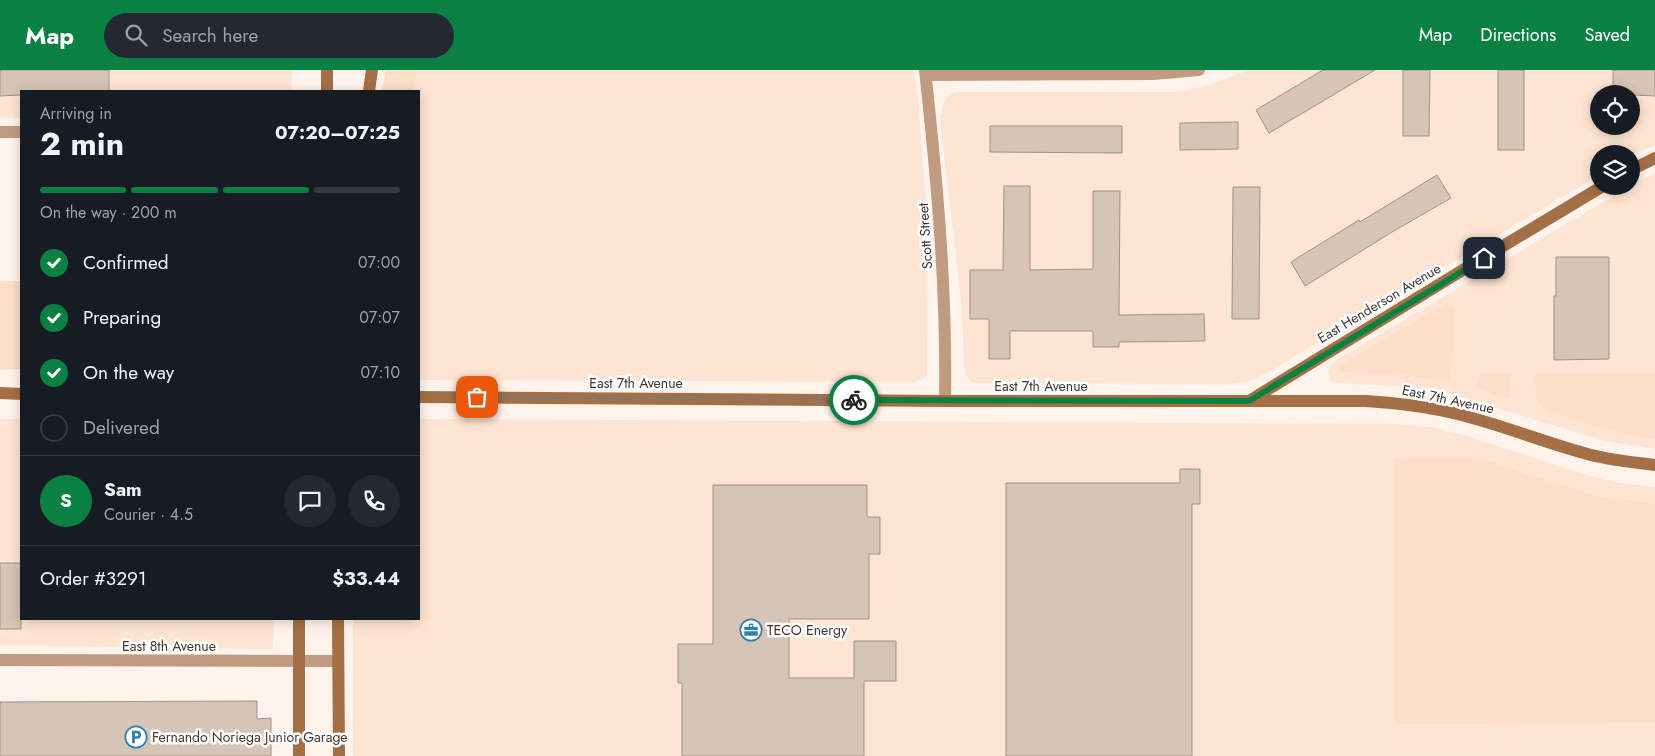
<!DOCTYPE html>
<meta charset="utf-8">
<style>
:root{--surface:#171b24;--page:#242831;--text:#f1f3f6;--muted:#9ea1a6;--line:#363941;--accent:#0b8043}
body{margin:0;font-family:Jost,sans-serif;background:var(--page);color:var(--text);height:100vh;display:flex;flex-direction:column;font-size:19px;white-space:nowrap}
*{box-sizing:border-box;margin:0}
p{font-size:16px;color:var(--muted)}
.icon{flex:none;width:28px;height:28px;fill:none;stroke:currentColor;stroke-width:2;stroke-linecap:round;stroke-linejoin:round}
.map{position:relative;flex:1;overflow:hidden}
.panel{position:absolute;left:20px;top:20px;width:400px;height:530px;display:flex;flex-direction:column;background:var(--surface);border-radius:0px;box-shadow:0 2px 12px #0003}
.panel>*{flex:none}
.fabs{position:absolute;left:1590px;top:15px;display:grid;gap:10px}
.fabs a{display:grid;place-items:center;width:50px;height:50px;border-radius:50%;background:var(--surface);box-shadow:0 2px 12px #0003;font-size:25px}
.pin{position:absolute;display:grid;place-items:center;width:42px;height:42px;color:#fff;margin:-21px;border-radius:10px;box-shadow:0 2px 8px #0006}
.courier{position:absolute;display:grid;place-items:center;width:50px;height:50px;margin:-25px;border:4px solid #0b8043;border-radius:50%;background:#fff;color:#222;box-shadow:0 1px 6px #0007}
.overview em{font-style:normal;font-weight:700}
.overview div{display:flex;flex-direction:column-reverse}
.overview{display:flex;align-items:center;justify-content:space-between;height:85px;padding:0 20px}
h1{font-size:32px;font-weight:700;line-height:38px}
.bar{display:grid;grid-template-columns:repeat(4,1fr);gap:8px 5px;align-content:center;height:60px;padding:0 20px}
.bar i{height:6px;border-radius:4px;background:var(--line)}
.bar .active{background:var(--accent)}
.bar p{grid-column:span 4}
.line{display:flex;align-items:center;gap:12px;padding:0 20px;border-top:1px solid var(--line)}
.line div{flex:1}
.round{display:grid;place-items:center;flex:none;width:52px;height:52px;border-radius:26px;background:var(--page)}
ol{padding:0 20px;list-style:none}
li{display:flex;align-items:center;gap:15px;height:55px}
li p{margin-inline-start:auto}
li .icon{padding:5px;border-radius:50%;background:var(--accent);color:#fff;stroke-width:4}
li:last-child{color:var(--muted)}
li i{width:28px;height:28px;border:2px solid var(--line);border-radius:50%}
header{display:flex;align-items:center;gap:30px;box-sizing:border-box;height:70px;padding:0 25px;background:var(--accent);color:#fff}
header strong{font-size:24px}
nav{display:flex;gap:28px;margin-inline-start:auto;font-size:18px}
.search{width:350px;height:45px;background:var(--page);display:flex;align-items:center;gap:12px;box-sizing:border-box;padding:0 18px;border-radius:28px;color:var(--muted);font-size:19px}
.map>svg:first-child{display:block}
</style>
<header>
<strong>Map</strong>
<div class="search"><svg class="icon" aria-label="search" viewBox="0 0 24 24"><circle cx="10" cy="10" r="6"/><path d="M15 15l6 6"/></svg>Search here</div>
<nav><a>Map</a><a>Directions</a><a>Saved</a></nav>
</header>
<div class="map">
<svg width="1655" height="686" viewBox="0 0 1655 686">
<rect width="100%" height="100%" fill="#fff3eb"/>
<g fill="#fee4d2" fill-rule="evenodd">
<path d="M0,0h292l-1,21h-270v27h-21z"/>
<path d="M386,0h527l5,28 10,132 -1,144 -4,5 -9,3 -495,-2v-289h-37z"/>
<path d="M1249,0h406v75l-24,10v-1h-32v21l-334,199 -16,7 -22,3 -251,-1 -5,-1 -5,-7 -2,-6 -2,-61 -22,-187 2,-14 4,-8 5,-5 7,-2h217l31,-6zM1599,24h32v32h-32z"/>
<path d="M1655,103v276l-50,-8 -161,-49 -30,-5 -79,-4 -5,-4 -2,-7 2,-6 5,-5 295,-175z"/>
<path d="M0,349h21v200h253l-1,30 -273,-3z"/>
<path d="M419,349l977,5 35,3 36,9 120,39 33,8 35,4v269h-1302v-137h66z"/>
</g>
<g fill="#fddec9">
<path d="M386,0h31l-4,21h-31z"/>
<path d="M0,211h21v88l-21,1z"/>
<path d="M1449,232c2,2 4,4 5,6 3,13 -2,59 -5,73l-52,-7 -58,-2 1,-7z"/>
<path d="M1481,304h29v23l-2,2 -32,-11z"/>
<path d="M1535,304h120v65c-39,-5 -75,-17 -113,-30l-6,-12z"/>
<path d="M1394,388l85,1 117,37 59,8v219l-260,1z"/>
</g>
<g fill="#d6c4b6" stroke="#a39184">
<path d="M0,0h109v21h-88v4l-21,1z"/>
<path d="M1323,0h52l-106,63 -13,-23z"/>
<path d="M1403,0h27l-1,66h-26z"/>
<rect x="1498" y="0" width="26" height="80"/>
<path d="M1613,0h42v26l-42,-2z"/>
<path d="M1238,52v27l-58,1v-27z"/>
<path d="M990,56h132v27l-132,-1z"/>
<path d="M1437,105l14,23 -59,34 -87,54 -14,-24 68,-42 1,2z"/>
<path d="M1004,116h26v84l63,-1v-78h27l-1,124 85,-1 1,27 -86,1v5h-26v-16h-83v28h-21v-40h-19v-49h33z"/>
<path d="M1233,117h27l-1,132h-27z"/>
<path d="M1556,187h53v102l-55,1v-64h2z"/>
<path d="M1180,399h20v35h-8v252h-186v-273h174z"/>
<path d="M713,415h154v32h13v37h-11v65h-80v59h65v-37h42v40h-32v75h-182v-73h-4v-39h35z"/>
<rect x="0" y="493" width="21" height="66"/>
<path d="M257,631v18l14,-1v38h-271v-54z"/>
</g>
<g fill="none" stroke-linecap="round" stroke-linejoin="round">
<g stroke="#c19b80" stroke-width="12">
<path d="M925,0c12,110 22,220 20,331"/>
<path d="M926,5l227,-1 46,-4"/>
<path d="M0,62h21"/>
<path d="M0,590l338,1"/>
</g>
<g stroke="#a46f46" stroke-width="12">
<path d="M327,0v21"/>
<path d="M369,21l3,-21"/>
<path d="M1631,100l24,-12"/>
<path d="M0,323l21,1"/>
<path d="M419,327l526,4h421c29,2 58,5 87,12 44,10 87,28 131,40 23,7 47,9 71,12"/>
<path d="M1249,331l204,-125 150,-90"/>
<path d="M338,549l1,137"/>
<path d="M299,686v-137"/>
</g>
</g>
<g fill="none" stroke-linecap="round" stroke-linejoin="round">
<path stroke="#827973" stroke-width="5" stroke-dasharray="0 9" d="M477,327l377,3"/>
<path stroke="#0b8043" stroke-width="6" d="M854,330l395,1 235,-143"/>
</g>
<defs>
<g id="office-ring" transform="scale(1.125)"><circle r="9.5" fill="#fff" stroke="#2b81b0" stroke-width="1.5"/><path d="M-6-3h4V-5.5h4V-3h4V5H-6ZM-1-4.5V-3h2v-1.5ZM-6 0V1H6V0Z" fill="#2b81b0"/></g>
<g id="parking-ring" transform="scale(1.125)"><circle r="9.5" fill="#fff" stroke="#2b81b0" stroke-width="1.5"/><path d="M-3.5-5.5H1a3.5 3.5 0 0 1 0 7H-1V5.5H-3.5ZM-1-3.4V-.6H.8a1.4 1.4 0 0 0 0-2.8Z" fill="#2b81b0"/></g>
</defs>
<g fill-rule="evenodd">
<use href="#office-ring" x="751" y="560"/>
<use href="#parking-ring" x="136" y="667"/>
</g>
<g text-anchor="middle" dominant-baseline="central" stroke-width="5" stroke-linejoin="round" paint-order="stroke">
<g font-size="14" fill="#3f3732" stroke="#fff">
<text transform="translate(925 166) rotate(-94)">Scott Street</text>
<text transform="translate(1379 233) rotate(-31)">East Henderson Avenue</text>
<text x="636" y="313">East 7th Avenue</text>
<text x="1041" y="316">East 7th Avenue</text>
<text transform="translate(1448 329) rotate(12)">East 7th Avenue</text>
<text x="169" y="576">East 8th Avenue</text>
</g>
<g font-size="14" fill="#3f3732" stroke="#fff" text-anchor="start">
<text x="767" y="560">TECO Energy</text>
<text x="152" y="667">Fernando Noriega Junior Garage</text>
</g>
</g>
</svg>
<div class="fabs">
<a><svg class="icon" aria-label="locate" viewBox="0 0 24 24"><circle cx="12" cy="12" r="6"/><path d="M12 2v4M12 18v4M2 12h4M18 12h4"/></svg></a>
<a><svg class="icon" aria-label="layers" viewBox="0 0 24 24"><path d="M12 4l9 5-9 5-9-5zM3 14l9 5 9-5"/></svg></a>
</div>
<div class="pin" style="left:477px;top:327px;background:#ea580c"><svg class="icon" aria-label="bag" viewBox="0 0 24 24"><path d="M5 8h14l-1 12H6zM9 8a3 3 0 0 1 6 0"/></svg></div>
<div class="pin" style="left:1484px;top:188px;background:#1f2937"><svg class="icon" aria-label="home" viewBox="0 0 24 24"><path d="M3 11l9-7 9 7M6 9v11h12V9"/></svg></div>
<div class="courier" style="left:854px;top:330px"><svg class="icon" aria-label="bike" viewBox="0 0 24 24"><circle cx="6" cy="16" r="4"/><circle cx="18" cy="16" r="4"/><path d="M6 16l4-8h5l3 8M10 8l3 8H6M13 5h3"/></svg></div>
<section class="panel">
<div class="overview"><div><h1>2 min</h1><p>Arriving in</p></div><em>07:20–07:25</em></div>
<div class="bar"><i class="active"></i><i class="active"></i><i class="active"></i><i></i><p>On the way · 200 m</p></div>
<ol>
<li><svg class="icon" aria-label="check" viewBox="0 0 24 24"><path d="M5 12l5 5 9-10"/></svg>Confirmed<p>07:00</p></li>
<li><svg class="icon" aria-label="check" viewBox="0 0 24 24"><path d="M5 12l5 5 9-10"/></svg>Preparing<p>07:07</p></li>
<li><svg class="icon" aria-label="check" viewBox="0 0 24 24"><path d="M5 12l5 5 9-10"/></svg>On the way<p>07:10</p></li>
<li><i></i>Delivered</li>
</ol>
<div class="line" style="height:90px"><b class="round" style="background:var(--accent);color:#fff">S</b><div><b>Sam</b><p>Courier · 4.5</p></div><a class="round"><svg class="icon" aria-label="chat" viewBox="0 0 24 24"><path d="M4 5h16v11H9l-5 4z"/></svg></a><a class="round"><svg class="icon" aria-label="phone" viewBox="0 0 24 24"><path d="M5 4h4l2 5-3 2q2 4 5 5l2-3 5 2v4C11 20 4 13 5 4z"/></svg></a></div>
<div class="line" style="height:65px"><div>Order #3291</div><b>$33.44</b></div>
</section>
</div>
